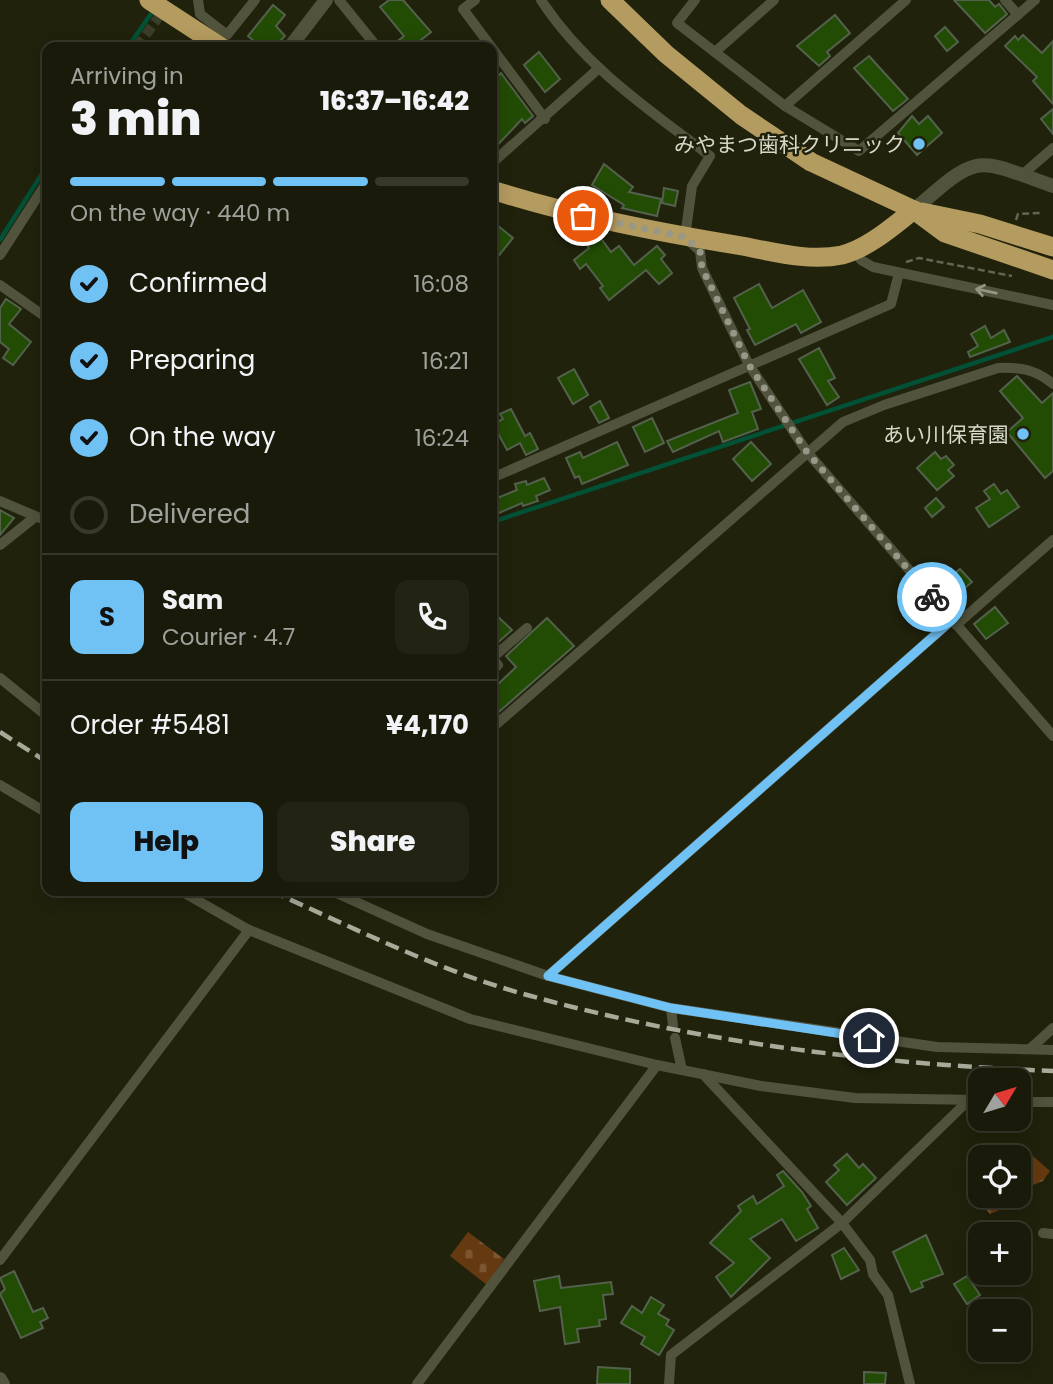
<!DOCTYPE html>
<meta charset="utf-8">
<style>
:root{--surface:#191a09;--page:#222312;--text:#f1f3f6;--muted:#9fa19c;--line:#37382a;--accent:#70c1f4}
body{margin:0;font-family:Poppins,"Noto Sans JP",sans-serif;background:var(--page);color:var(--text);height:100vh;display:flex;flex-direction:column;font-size:26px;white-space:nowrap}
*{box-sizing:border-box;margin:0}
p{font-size:23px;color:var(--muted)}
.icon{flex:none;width:38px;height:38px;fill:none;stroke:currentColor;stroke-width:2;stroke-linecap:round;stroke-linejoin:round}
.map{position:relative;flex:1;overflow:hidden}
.side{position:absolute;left:42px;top:42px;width:455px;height:854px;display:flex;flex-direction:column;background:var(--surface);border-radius:14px;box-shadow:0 4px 18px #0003,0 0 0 2px var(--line)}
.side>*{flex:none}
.needle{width:46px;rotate:52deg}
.fabs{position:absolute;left:968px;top:1068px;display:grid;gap:14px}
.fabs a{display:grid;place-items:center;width:63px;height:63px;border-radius:14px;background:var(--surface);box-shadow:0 4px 18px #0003,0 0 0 2px var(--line);font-size:35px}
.pin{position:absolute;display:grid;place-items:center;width:60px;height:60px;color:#fff;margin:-30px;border:4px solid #fff;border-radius:50%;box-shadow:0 2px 7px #0007}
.courier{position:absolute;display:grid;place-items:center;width:70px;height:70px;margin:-35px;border:5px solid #70c1f4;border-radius:50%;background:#fff;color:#222;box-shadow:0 2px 9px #0007}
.summary em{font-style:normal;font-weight:800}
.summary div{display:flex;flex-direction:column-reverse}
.summary{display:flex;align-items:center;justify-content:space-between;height:119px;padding:0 28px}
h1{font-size:46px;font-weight:800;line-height:52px}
.bar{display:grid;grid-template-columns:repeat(4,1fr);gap:10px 7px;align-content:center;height:84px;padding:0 28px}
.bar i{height:9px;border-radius:5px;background:var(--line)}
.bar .on{background:var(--accent)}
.bar p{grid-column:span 4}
.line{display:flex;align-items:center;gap:18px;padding:0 28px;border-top:2px solid var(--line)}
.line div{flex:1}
.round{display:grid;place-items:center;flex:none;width:74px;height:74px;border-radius:14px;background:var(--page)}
ol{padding:0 28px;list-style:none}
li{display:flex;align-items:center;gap:21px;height:77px}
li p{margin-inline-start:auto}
li .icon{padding:7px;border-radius:50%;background:var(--accent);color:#111;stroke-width:4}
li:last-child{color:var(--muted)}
li i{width:38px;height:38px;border:4px solid var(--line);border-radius:50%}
.action{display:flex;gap:14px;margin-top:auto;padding:14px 28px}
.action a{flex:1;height:80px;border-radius:14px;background:var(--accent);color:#111;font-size:28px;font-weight:800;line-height:80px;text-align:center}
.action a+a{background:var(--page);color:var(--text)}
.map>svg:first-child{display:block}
</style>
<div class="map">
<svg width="1053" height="1384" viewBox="0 0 1053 1384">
<defs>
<pattern id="cemetery-stones" width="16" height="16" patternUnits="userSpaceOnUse" patternTransform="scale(1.75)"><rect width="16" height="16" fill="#663a10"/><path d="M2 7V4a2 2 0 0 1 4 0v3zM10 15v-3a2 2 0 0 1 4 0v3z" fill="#7b5631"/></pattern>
</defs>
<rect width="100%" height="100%" fill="#21220c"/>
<g fill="url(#cemetery-stones)">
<path d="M1027,1151l23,20 -7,10 -18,7 1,11 -36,15 -11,-13 5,-6h34l1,-36z"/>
<path d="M468,1232l36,27 -17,26 -37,-29z"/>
</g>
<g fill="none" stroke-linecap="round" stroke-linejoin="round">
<g stroke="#005135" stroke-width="4.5">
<path d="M128,47l25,-36"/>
<path d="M0,240l47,-74"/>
<path d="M492,522l561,-185"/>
</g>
</g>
<g fill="#224b04" stroke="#53614d" stroke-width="2">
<path d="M389,0h14l28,32 -19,15h-9l-5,-6 6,-5 -24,-29z"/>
<path d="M954,0h35l6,7 4,-3 8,10 -22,19z"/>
<path d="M273,5l12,10 -9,11 9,10 -11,11h-26l6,-6 -6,-5z"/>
<path d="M835,15l15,18 -23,19 3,4 -11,10 -22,-20z"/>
<path d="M945,27l13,15 -11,9 -12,-15z"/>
<path d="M1023,35l19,18 11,-12v63l-20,-23 4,-4 -32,-31 10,-10 3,4z"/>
<path d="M539,52l21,27 -15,13 -21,-27z"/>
<path d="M869,56l39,43 -15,12 -39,-43z"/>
<path d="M501,73l32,43 -8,7 -3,-4 -30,32v-69z"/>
<path d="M1053,109v25l-12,-15z"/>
<path d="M912,116l7,8 9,-8 14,17 -25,22 -19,-22z"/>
<path d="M604,164l29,23 -4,5 32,7 -4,17 -35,-8 2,-3 -32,-20z"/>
<path d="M664,188l14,3 -3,15 -13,-3z"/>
<path d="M492,221l21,17 -21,26z"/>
<path d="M597,233l14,19 8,-6 15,19 23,-19 8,9 -4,4 11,14 -13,11 -13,-14 -37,30 -9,-12 3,-2 -17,-22 -6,5 -6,-9 15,-12 -4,-5z"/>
<path d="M759,284l13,24 31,-18 18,32 -20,11 -5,-9 -41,21 -8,-15 3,-1 -16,-31z"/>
<path d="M6,299l15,10 -12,15 22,18 -18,23 -10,-7 6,-9 -9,-7v-34z"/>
<path d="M985,326l6,12 13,-8 6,12 -40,15 -2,-5 10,-6 -7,-12z"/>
<path d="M819,348l16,30 -7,3 11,16 -12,8 -28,-46z"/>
<path d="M574,369l14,26 -15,9 -15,-26z"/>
<path d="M1017,376l25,27 11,-10v78l-8,7 -38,-46 16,-14 -23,-27z"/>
<path d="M750,382l11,27 -9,3 6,17 -35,13 -4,-11 -46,21 -6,-11 71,-28 -9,-23z"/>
<path d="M600,401l9,17 -10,5 -9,-16z"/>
<path d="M511,409l14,27 5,-3 8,16 -12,6 -6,-12 -13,7 -14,-26 10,-5 -3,-5z"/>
<path d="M652,418l12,25 -19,9 -12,-25z"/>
<path d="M617,442l11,23 -46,19 -3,-8 -4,2 -9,-20 14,-6 3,6z"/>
<path d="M751,442l20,22 -19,17 -19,-22z"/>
<path d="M935,452l6,7 5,-3 8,9 -6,5 6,6 -17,14 -20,-22z"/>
<path d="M544,478l6,12 -14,6 2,5 -15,5 -1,-3 -30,13v-16l25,-10 -2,-6 11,-3 1,4z"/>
<path d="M994,484l7,10 6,-4 12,17 -30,20 -13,-19 14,-9 -6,-8z"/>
<path d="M936,498l8,9 -12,10 -7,-9z"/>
<path d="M0,510l14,8 -14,17z"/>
<path d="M960,569l12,13 -13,11 -11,-14z"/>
<path d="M995,607l13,16 -22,16 -12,-15z"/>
<path d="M492,611l20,19 -17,15 -3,-4z"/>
<path d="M547,618l27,28 -82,72v-28l24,-23 -10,-11z"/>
<path d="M847,1154l12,14 4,-4 13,14 -29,27 -21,-23 13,-12 -5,-5z"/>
<path d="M783,1171l19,21 9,14 -4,3 11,19 -22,13 -14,-22 -32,20 20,19 -39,39 -15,-20 18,-14 -24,-20 31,-32 -3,-5 15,-10 4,8 27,-18 -7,-11z"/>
<path d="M926,1235l17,39 -22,8 2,5 -12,5 -18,-40z"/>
<path d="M844,1248l15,22 -18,9 -9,-24z"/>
<path d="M14,1271l19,41 10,-4 5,10 -8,4 3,6 -22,10 -21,-44 5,-5 -5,-11z"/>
<path d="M559,1276l2,12 50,-6 2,12 -10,1 3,24 -7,1 1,6 -23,3 2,13 -14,2 -5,-37 -20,4 -6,-30z"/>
<path d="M967,1276l13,19 -13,9 -13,-20z"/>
<path d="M651,1297l13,8 -6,9 11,6 -3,5 8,5 -15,25 -18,-11 4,-7 -24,-14 11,-17 10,7z"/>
<path d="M598,1367l32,2v15h-33z"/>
<path d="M864,1372l22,1 -1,11h-21z"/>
</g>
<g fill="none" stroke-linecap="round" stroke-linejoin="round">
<path stroke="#3c3d28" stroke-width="10" stroke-dasharray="10 5" stroke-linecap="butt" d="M137,47l34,-47"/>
<g stroke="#646653" stroke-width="2.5" stroke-dasharray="7 3.5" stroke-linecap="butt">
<path d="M1016,220l2,-6 22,-1"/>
<path d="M906,262l13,-4 93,18"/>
</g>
<g stroke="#51533c" stroke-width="10">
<path d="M198,0l2,14 27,21 28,-35"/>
<path d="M339,0l38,47"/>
<path d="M475,0l-12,9 82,110"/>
<path d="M541,0c43,66 107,109 169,156l-18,30 -7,51 15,14 2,17 47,97 58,87 246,284"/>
<path d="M695,0l-18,23 108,83 74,45 176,-151"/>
<path d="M1005,0l13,15"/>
<path d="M715,52l59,-52"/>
<path d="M785,106l121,-106"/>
<path d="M492,163l106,-94"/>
<path d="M1022,175l31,-27"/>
<path d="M855,251l6,9 12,7 180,38"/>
<path d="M0,255l47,-73"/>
<path d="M0,285l47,33"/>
<path d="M492,478l399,-174 8,-31"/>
<path d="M0,501l47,20"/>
<path d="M0,545l35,-28"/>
<path d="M956,625l97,-85"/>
<path d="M492,658l35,-30"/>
<path d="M492,658l6,7 -6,6"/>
<path d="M0,678l47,38"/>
<path d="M492,728l351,-306 41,-17 114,-37c22,-1 37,1 55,16"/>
<path d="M0,785l47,28"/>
<path d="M181,891l68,39 221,89 187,46 104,21 94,12 125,2"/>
<path d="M332,891l95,43 121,42 123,32 266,39 116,3"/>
<path d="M548,976l404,-356"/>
<path d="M671,1008l2,18"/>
<path d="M675,1038l7,32"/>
<path d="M1030,1049l23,-21"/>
<path d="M703,1074l139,149 28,37 3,14 15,21 22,89"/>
<path d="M1018,1102h35"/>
<path d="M1043,1233l10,1"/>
<path d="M0,1260l249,-330"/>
<path d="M417,1384l240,-319"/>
<path d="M669,1384l2,-29 171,-132 128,-124"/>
</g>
<g stroke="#51533c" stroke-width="14">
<path d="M290,47l36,-47"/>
<path d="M914,210c65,-57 59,-53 139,-24"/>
<path d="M0,1379l3,5"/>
</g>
<g stroke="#b49b5f" stroke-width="19">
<path d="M149,0l72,47"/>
<path d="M610,0l56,54 75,61 70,47 103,48 31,23 108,37"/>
<path d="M492,190c82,26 165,42 250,56 32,6 68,16 100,9 27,-7 51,-29 72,-45"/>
<path d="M922,212l58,12 73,23"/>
</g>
<g stroke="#a8aa9a" stroke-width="4.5" stroke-dasharray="14 7" stroke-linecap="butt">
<path d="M0,732l47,30"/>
<path d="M271,891c85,38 170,81 260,105 170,47 346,68 522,75"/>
</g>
</g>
<defs><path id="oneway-shaft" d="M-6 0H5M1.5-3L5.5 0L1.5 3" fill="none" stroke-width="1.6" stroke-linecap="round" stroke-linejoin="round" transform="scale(1.75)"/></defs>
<use stroke="#949683" href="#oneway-shaft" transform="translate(986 291) rotate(-168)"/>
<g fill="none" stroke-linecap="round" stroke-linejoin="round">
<path stroke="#979888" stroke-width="7" stroke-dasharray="0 12.6" d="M583,216l102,21 15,14 2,17 47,97 58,87 125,145"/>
<path stroke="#70c1f4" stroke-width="9" d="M869,1038l-198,-30 -123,-32 404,-356 -20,-23"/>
</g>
<g fill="#70c1f4" stroke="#21220c" stroke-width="2.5">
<circle cx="919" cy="144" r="7"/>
<circle cx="1023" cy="434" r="7"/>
</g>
<g text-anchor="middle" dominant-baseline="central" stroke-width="5" stroke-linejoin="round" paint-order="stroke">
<g font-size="21" fill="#d6d8ca" stroke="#21220c" text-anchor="end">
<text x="905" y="144">みやまつ歯科クリニック</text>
<text x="1009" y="434">あい川保育園</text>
</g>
</g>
</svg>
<div class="fabs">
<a><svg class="needle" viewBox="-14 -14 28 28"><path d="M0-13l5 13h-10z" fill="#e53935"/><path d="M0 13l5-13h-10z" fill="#9fa19c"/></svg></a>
<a><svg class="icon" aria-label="locate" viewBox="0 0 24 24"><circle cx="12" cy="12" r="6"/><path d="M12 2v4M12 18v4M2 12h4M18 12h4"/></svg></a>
<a>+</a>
<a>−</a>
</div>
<div class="pin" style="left:583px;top:216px;background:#ea580c"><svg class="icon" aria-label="bag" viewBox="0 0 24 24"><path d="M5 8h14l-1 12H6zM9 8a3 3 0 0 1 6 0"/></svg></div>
<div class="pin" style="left:869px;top:1038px;background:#1f2937"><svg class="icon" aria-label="home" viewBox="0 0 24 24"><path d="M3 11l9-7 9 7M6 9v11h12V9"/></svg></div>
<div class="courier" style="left:932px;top:597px"><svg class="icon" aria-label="bike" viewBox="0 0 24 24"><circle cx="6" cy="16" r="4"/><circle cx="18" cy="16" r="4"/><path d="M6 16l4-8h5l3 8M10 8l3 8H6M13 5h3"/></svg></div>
<section class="side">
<div class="summary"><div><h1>3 min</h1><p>Arriving in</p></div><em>16:37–16:42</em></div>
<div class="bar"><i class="on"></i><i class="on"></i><i class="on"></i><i></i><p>On the way · 440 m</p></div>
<ol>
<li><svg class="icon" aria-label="check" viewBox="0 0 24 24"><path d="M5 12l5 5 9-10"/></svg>Confirmed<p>16:08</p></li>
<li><svg class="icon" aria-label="check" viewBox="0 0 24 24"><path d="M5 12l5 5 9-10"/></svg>Preparing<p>16:21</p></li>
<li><svg class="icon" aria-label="check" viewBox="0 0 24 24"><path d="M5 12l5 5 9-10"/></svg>On the way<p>16:24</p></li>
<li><i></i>Delivered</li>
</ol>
<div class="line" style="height:126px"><b class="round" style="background:var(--accent);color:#111">S</b><div><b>Sam</b><p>Courier · 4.7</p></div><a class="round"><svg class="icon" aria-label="phone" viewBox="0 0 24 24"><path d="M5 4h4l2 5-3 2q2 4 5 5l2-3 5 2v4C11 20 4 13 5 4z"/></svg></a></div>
<div class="line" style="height:91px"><div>Order #5481</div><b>¥4,170</b></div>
<div class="action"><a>Help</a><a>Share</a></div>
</section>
</div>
